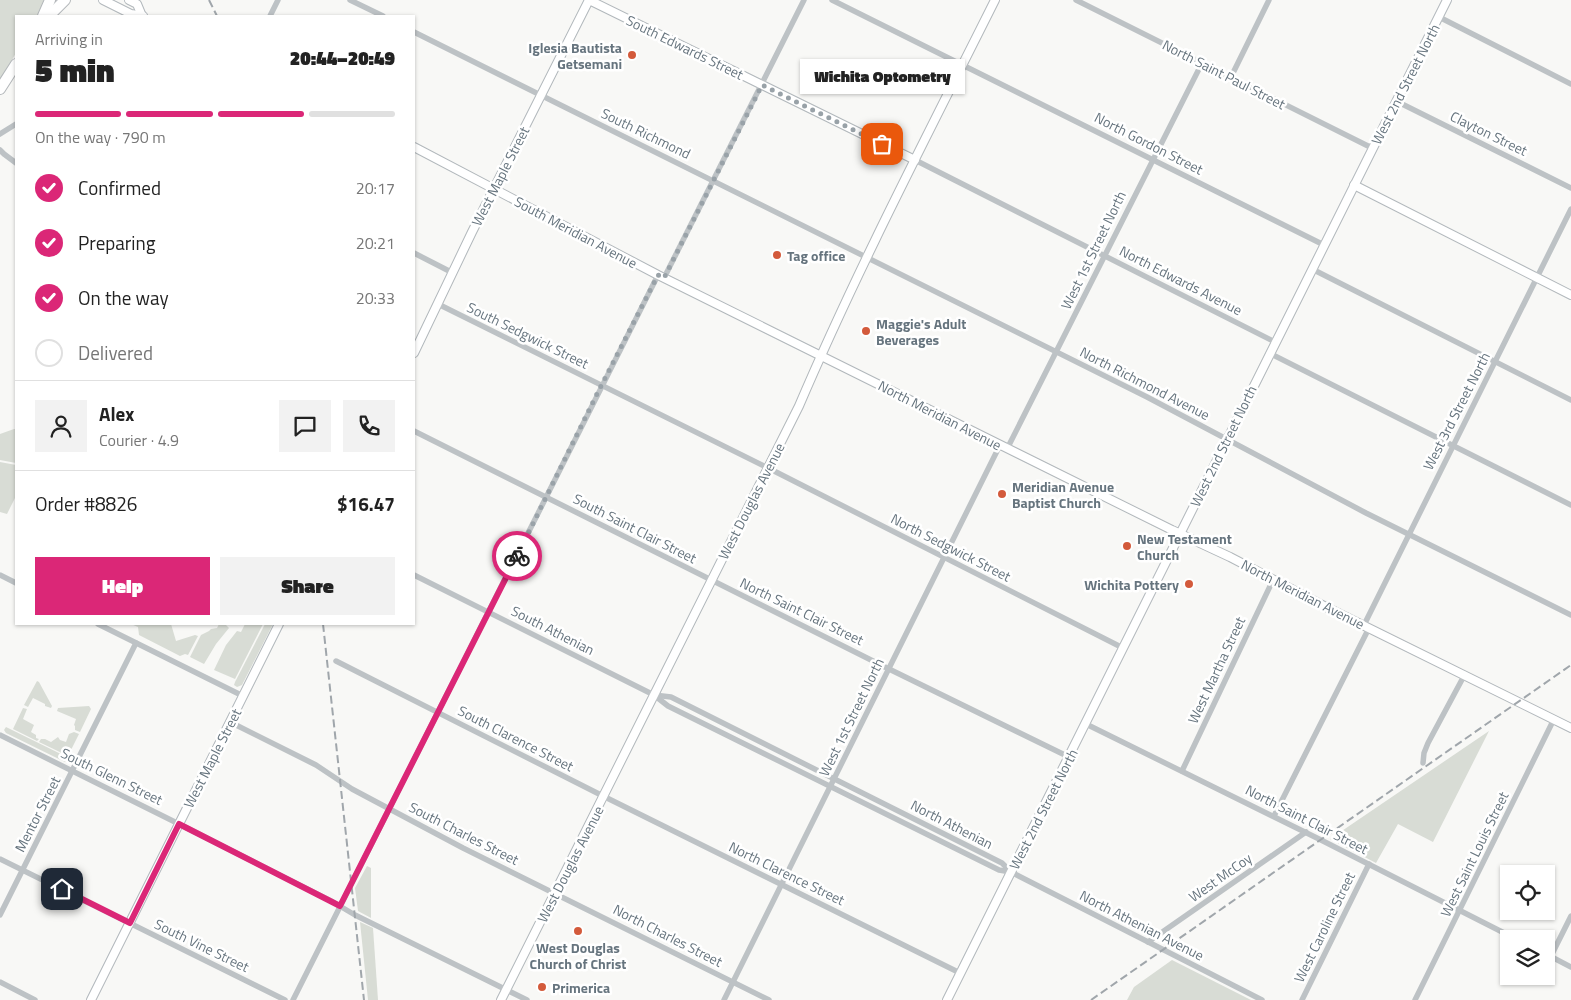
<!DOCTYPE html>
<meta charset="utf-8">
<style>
:root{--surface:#fff;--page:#f2f2f2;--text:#222;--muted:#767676;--line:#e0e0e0;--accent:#db2777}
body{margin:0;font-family:"Titillium Web",sans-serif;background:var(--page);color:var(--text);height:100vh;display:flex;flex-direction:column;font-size:19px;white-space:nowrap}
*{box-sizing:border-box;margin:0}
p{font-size:16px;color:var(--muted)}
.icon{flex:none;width:28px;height:28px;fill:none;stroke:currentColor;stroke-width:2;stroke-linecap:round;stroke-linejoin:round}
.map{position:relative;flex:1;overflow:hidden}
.panel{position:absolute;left:15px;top:15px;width:400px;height:610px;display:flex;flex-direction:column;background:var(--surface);border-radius:0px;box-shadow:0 1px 4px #0004}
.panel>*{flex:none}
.tools{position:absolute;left:1500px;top:865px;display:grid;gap:10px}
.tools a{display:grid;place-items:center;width:55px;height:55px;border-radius:0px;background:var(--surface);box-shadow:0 1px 4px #0004;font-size:25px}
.pin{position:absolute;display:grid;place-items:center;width:42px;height:42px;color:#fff;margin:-21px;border-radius:10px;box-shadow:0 2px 8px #0006}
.courier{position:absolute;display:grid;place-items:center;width:50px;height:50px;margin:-25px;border:4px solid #db2777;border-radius:50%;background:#fff;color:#222;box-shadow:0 1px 6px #0007}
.bubble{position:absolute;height:35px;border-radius:0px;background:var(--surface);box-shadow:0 1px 4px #0004;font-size:16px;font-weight:800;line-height:35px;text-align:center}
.headline em{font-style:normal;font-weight:800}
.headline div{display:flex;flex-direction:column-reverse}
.headline{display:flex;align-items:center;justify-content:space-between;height:85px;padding:0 20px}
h1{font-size:32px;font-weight:800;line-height:38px}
.bar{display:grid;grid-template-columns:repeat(4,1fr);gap:8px 5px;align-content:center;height:60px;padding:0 20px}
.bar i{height:6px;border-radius:4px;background:var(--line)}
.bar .selected{background:var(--accent)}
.bar p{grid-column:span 4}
.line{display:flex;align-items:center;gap:12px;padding:0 20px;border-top:1px solid var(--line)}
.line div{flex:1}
.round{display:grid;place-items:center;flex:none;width:52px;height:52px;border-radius:0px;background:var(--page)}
ol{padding:0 20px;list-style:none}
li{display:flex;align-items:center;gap:15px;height:55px}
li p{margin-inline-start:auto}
li .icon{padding:5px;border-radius:50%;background:var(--accent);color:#fff;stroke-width:4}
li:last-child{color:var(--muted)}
li i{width:28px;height:28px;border:2px solid var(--line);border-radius:50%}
.button{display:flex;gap:10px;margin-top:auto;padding:10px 20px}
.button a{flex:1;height:58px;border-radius:0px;background:var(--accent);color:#fff;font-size:20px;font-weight:800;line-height:58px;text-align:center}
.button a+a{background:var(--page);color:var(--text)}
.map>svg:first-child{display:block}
</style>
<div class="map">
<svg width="1571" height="1000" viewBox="0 0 1571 1000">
<rect width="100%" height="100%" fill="#f8f8f6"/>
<g fill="#d8dcd5">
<path d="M0,0h44l-7,16h-21v37l-16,27z"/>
<path d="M14,429h2v34l-16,-3v-26z"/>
<path d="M0,462l16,3v31l-9,18 -7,-2z"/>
<path d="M131,624h40l5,17 19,-6 3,1 -10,19 -3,-1 -5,2 -41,-21 -1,-8z"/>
<path d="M219,624h6l4,4 -13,16 -12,20 -14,-7 11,-22 8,-4 2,-2 6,-1z"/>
<path d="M245,624h18l-28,55 -21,-9 12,-25 11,-14 4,1z"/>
<path d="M265,624h8l-31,61 -5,2 -3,-2 1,-3z"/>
<path d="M37,681l2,1 13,24 -1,2 -6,-2v-2l-12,-6 -5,9 -4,-2z"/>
<path d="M89,706l2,3 -11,23 -5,-2v-4l-1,-1 2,-6 -19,-8 1,-3z"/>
<path d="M23,708l4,1 -4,10 11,6 -3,7 5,3v3l3,1 -2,2 -24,-12z"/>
<path d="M6,727l61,30 -2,5 -59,-29 -2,-3z"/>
<path d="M1489,731l-56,111 -35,-18 -22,39 -46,-24z"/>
<path d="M74,732l5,2 -11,22 -29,-14 2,-3h4l6,3 7,-5 2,3 6,2 3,-8z"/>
<path d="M367,866l4,2v50l-13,-7 -3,-23z"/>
<path d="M360,922l13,6 5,72h-10z"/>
<path d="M1172,960l79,40h-124l7,-13z"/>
</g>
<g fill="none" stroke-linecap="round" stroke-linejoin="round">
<g stroke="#b2b8bc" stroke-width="10">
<g id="secondary">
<path d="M103,0l28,14 12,2"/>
<path d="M129,0l8,4 5,12"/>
<path d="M589,0l326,160"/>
<path d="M414,147l244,128 514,255 58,27 96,50 245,121"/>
<path d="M1354,185l217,110"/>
<path d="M414,353l58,-121 117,-232"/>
<path d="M91,1000l188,-376"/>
<path d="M501,1000l298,-594c59,-138 129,-272 196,-406"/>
<path d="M947,1000l500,-1000"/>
</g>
</g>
<g stroke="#b3b7ba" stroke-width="12">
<g id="highway">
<path d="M43,16l7,-16"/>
<path d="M49,16l16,-16"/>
<path d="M0,89l16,-25"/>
</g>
</g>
<g stroke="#bdc2c5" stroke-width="5.5">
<path d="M350,0l33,16"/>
<path d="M832,0l492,245"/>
<path d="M1076,0l296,148"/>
<path d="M270,16l8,-16"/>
<path d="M1439,17l132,67"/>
<path d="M414,32l733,365 219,116 205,102"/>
<path d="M1231,77l38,-77"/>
<path d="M1396,101l175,87"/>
<path d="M0,134l16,-10"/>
<path d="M0,150l4,4 12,9"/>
<path d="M915,160l360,182"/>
<path d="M414,253l39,20"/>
<path d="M1312,269l259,131"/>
<path d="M664,278l140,-278"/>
<path d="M438,304l340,169 345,175"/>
<path d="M1269,353l302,152"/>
<path d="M414,431l475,238 180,88"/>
<path d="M1007,449l195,-386"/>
<path d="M0,575l16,8"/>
<path d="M414,575l240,120 14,11 331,164 12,2"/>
<path d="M98,624l145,72"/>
<path d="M1364,625l207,-416"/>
<path d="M336,661l267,135 357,177"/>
<path d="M654,695l17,2 331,166 9,9 251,128"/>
<path d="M230,722l86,43 36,24 111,59 306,152"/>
<path d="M1086,724l235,116 195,99"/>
<path d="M0,735l179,89 154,78 22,13 172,85"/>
<path d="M1423,763l1,-10 4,-10 37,-69"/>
<path d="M1182,771l91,-191"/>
<path d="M1274,816l95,-188"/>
<path d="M0,859l285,141"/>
<path d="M0,915l136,-272"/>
<path d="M1148,942l158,-110"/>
<path d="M1546,954l25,13"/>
<path d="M1551,956l20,-40"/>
<path d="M0,982l35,18"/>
<path d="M293,1000l365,-725"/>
<path d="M724,1000l276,-555"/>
<path d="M1302,1000l67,-136"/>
<path d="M1415,1000l139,-281"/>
</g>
<use href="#secondary" stroke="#fff" stroke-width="8"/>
<use href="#highway" stroke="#fff" stroke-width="10"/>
<g stroke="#a0a6ab" stroke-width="2" stroke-dasharray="8 4" stroke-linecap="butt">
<path d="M209,0l8,16"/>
<path d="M323,624l41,376"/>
<path d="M1091,1000l480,-335"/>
</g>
</g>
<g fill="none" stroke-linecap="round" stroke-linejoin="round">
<path stroke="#99a2a8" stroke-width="5" stroke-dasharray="0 9" d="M517,556l80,-162 61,-119 6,3 98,-193 120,59"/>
<path stroke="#db2777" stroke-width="6" d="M62,889l68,34 49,-99 161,82 177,-350"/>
</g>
<g fill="#d35a3b" stroke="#fff" stroke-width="2">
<circle cx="632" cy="55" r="5"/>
<circle cx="777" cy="255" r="5"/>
<circle cx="866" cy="331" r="5"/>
<circle cx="1002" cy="494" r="5"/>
<circle cx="1127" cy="546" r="5"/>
<circle cx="1189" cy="584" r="5"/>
<circle cx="578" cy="931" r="5"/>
<circle cx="542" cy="987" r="5"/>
</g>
<g text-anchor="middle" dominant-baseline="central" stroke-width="5" stroke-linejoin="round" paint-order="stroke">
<g font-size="14" font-weight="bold" fill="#66747e" stroke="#fff" text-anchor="start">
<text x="622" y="47" text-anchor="end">Iglesia Bautista<tspan x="622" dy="16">Getsemani</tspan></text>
<text x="787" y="255">Tag office</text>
<text x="876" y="323">Maggie's Adult<tspan x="876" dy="16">Beverages</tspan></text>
<text x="1012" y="486">Meridian Avenue<tspan x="1012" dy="16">Baptist Church</tspan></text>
<text x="1137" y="538">New Testament<tspan x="1137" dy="16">Church</tspan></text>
<text x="1179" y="584" text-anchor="end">Wichita Pottery</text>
<text x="578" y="947" text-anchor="middle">West Douglas<tspan x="578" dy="16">Church of Christ</tspan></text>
<text x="552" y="987">Primerica</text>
</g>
<g font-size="14" fill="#66747e" stroke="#fff">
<text transform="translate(685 47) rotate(26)">South Edwards Street</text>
<text transform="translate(1224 74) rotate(27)">North Saint Paul Street</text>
<text transform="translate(1405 84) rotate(-63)">West 2nd Street North</text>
<text transform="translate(646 133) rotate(26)">South Richmond</text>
<text transform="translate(1489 133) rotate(26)">Clayton Street</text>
<text transform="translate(1149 143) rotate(27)">North Gordon Street</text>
<text transform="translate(500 176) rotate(-63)">West Maple Street</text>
<text transform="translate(576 232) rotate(28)">South Meridian Avenue</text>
<text transform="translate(1093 250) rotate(-64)">West 1st Street North</text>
<text transform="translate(1181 280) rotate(27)">North Edwards Avenue</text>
<text transform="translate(528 335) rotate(26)">South Sedgwick Street</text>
<text transform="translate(1145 383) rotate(27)">North Richmond Avenue</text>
<text transform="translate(1456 411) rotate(-63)">West 3rd Street North</text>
<text transform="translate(940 415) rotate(27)">North Meridian Avenue</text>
<text transform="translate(1223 446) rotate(-64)">West 2nd Street North</text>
<text transform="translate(751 501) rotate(-63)">West Douglas Avenue</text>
<text transform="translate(635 528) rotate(27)">South Saint Clair Street</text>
<text transform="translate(951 547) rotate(27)">North Sedgwick Street</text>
<text transform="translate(1303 594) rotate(27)">North Meridian Avenue</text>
<text transform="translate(802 611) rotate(26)">North Saint Clair Street</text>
<text transform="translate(553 630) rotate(27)">South Athenian</text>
<text transform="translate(1216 670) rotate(-65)">West Martha Street</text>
<text transform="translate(851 717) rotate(-64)">West 1st Street North</text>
<text transform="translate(516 738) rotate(27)">South Clarence Street</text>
<text transform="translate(212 758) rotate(-63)">West Maple Street</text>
<text transform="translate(112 776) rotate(26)">South Glenn Street</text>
<text transform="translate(1043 809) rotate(-63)">West 2nd Street North</text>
<text transform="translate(37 814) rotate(-63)">Mentor Street</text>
<text transform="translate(1307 819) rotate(27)">North Saint Clair Street</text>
<text transform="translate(952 824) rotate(27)">North Athenian</text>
<text transform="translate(464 833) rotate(27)">South Charles Street</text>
<text transform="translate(1474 854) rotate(-64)">West Saint Louis Street</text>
<text transform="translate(570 864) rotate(-63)">West Douglas Avenue</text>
<text transform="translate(787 873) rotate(26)">North Clarence Street</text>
<text transform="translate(1220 877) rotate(-35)">West McCoy</text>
<text transform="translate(1142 925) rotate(27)">North Athenian Avenue</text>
<text transform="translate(1324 927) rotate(-64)">West Caroline Street</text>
<text transform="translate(668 935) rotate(27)">North Charles Street</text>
<text transform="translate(202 945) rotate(26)">South Vine Street</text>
</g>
</g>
</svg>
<div class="tools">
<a><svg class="icon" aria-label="locate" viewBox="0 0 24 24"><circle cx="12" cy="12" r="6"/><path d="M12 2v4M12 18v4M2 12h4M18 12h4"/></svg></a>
<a><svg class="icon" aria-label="layers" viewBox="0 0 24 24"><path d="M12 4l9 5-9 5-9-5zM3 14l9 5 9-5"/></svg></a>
</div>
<div class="pin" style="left:882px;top:144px;background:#ea580c"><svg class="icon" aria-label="bag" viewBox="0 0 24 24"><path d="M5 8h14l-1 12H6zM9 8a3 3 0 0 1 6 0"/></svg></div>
<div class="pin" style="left:62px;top:889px;background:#1f2937"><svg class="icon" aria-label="home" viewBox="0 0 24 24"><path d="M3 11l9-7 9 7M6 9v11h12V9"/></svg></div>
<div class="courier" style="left:517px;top:556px"><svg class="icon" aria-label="bike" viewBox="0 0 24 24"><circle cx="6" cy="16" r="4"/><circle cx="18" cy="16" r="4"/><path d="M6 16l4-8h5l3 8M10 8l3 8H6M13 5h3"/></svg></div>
<div class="bubble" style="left:800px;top:59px;width:165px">Wichita Optometry</div>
<section class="panel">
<div class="headline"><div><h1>5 min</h1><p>Arriving in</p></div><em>20:44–20:49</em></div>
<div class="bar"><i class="selected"></i><i class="selected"></i><i class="selected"></i><i></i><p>On the way · 790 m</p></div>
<ol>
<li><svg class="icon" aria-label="check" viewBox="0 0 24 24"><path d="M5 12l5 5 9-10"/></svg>Confirmed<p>20:17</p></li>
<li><svg class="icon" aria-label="check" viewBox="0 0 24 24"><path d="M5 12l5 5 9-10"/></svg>Preparing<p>20:21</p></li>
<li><svg class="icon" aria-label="check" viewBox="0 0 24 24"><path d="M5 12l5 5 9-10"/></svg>On the way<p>20:33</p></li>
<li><i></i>Delivered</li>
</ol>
<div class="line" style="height:90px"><a class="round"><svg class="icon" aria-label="person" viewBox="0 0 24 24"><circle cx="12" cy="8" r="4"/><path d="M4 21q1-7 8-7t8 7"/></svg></a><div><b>Alex</b><p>Courier · 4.9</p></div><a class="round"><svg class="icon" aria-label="chat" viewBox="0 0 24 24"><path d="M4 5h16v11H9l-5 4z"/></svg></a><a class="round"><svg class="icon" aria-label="phone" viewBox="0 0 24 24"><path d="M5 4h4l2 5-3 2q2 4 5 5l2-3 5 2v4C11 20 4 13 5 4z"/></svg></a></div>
<div class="line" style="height:65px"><div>Order #8826</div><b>$16.47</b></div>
<div class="button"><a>Help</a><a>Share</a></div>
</section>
</div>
